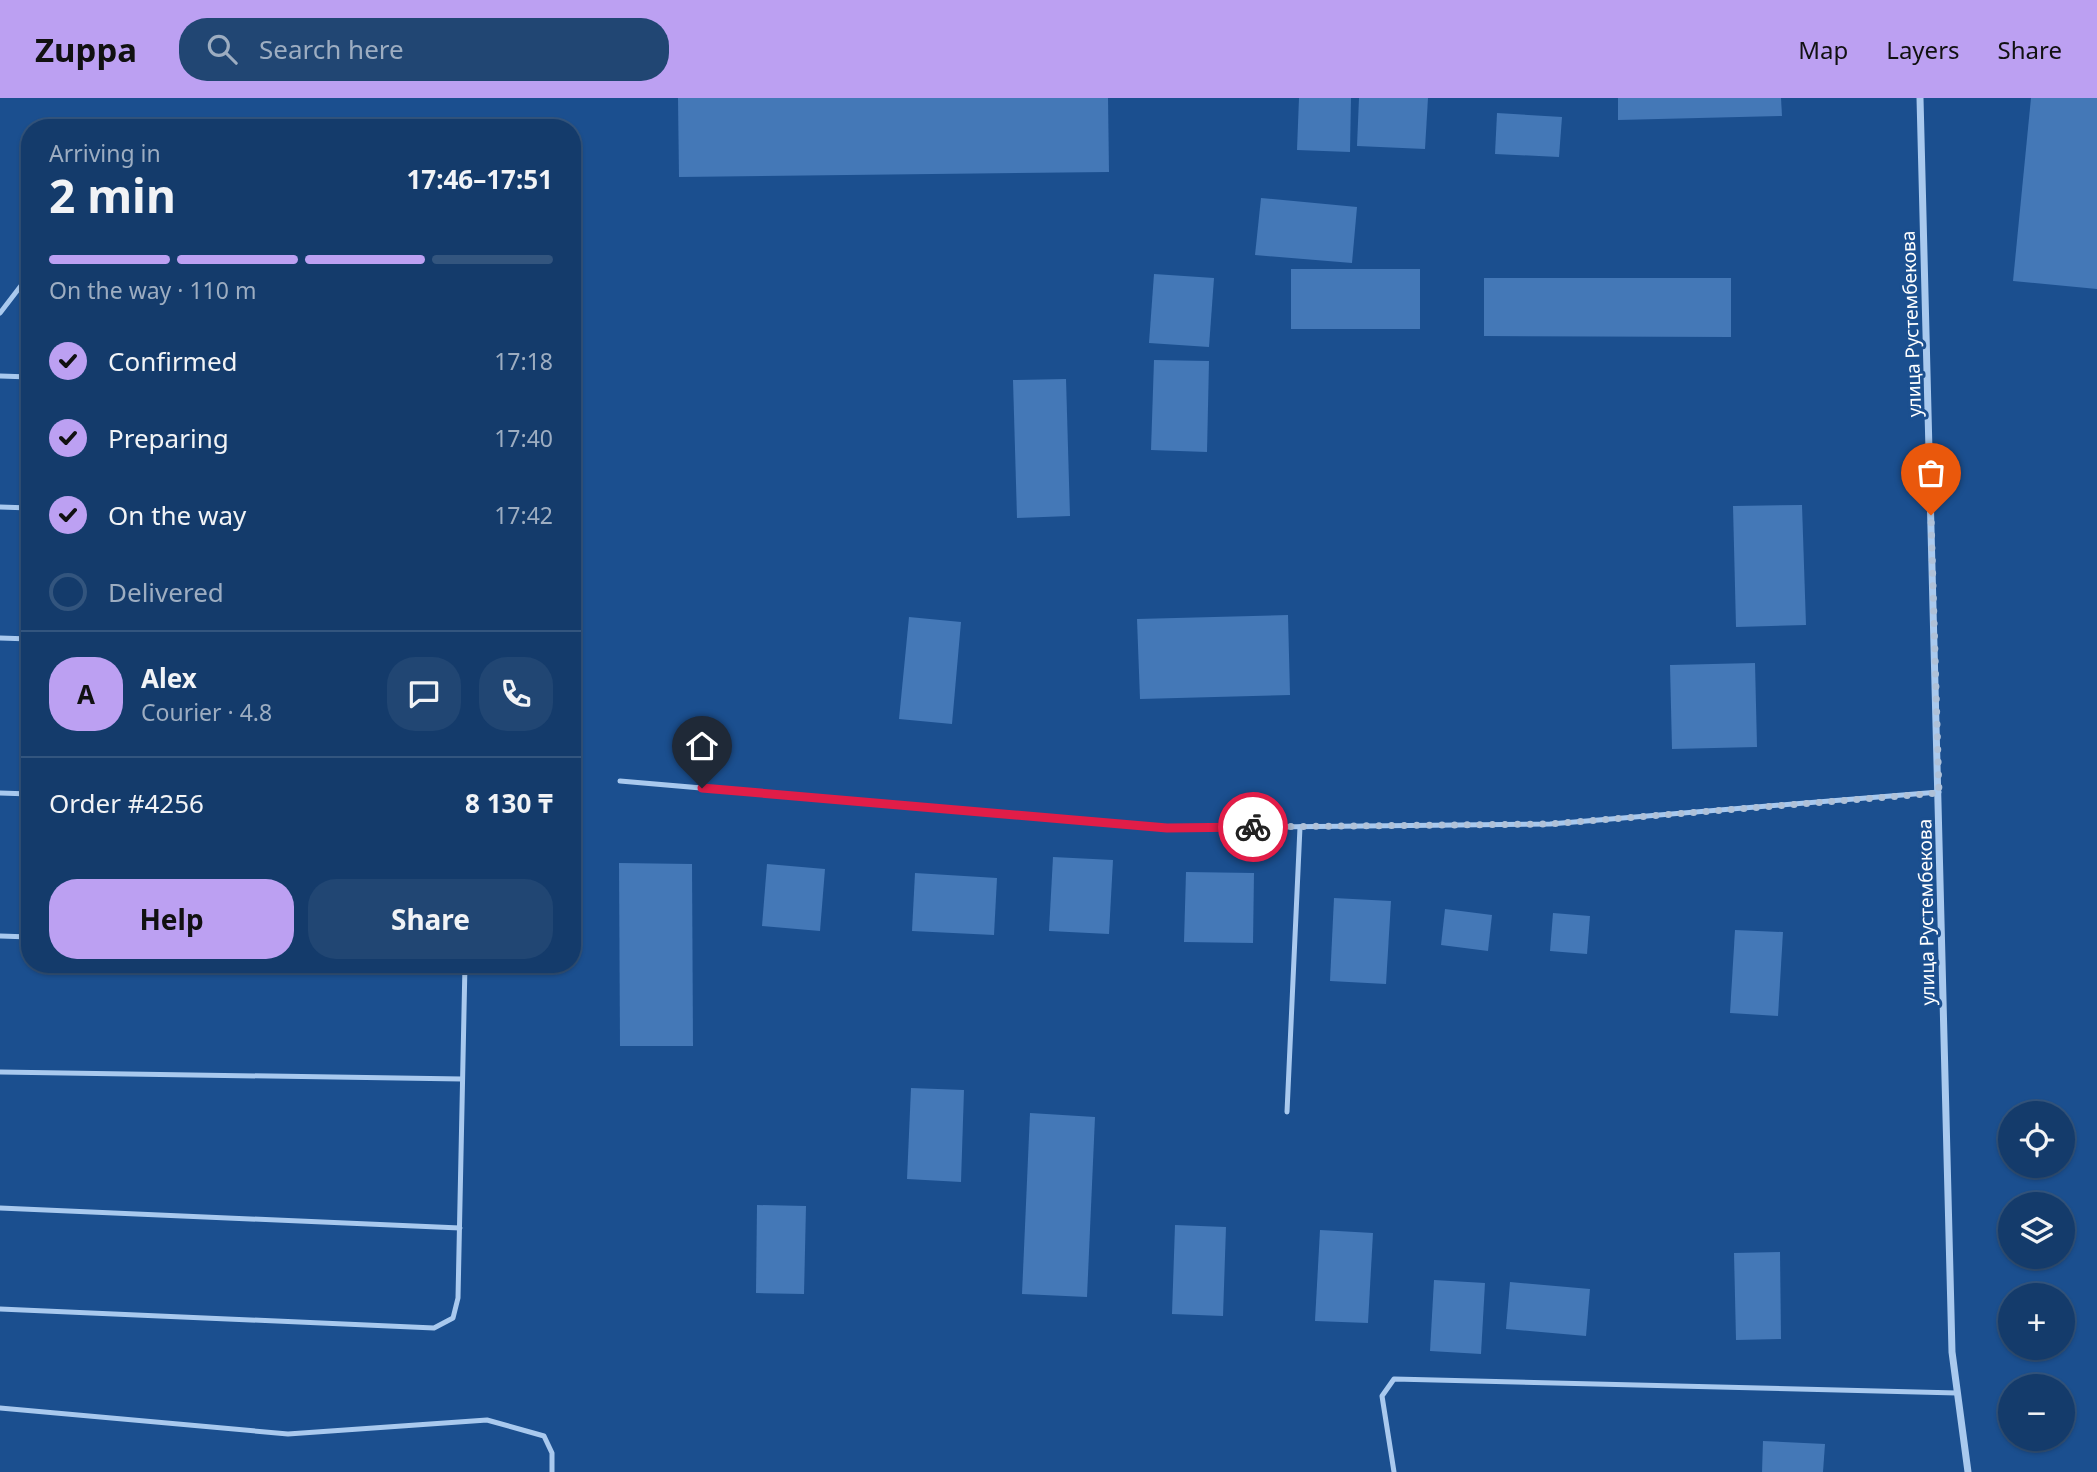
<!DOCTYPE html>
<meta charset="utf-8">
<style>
:root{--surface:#143b6b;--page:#214673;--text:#f1f3f6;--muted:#9dadc1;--line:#33557e;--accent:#bca0f2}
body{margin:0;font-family:"Noto Sans",sans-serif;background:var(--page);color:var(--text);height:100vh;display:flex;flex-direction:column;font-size:26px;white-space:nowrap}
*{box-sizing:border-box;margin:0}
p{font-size:23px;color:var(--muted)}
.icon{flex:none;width:38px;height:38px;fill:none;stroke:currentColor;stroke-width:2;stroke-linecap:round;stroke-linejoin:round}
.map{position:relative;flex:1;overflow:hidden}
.panel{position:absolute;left:21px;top:21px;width:560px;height:854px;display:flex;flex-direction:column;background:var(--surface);border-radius:28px;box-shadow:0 2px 5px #0004,0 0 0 2px var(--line)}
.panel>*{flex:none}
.fabs{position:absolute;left:1998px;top:1003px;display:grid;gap:14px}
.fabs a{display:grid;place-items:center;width:77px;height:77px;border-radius:50%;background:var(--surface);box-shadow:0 2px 5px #0004,0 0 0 2px var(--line);font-size:35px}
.pin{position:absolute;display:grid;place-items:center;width:60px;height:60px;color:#fff;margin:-72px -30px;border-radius:50% 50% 50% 0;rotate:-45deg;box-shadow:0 0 7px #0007}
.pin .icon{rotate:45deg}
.courier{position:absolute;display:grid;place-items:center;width:70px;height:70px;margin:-35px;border:5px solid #e11d48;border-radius:50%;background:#fff;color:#222;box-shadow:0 2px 9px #0007}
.headline em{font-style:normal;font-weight:700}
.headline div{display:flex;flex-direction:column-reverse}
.headline{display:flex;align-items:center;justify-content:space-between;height:119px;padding:0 28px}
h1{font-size:46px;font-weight:700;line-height:52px}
.bar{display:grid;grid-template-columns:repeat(4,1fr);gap:10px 7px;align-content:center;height:84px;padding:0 28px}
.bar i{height:9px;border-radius:5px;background:var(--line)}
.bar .selected{background:var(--accent)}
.bar p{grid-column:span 4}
.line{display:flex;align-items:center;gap:18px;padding:0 28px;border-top:2px solid var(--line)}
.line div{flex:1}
.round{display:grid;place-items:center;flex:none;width:74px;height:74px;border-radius:28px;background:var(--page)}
ol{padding:0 28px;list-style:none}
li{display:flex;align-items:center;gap:21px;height:77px}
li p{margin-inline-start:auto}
li .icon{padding:7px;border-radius:50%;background:var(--accent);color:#111;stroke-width:4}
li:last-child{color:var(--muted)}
li i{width:38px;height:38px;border:4px solid var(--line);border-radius:50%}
.primary-button{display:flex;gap:14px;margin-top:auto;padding:14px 28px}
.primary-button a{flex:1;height:80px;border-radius:28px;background:var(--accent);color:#111;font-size:28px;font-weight:700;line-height:80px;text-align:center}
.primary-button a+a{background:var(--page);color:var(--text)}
header{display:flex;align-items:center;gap:42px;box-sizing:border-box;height:98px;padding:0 35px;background:var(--accent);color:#111}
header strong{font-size:33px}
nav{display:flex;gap:38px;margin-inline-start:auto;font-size:24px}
.search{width:490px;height:63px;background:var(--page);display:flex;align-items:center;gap:18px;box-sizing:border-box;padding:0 24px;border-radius:28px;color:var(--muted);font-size:26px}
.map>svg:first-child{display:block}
</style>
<header>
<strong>Zuppa</strong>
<div class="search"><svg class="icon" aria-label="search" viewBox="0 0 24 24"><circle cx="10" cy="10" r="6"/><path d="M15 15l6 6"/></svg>Search here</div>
<nav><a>Map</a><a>Layers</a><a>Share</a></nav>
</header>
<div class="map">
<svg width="2097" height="1374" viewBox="0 0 2097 1374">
<rect width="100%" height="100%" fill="#1b4f8f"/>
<g fill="#4478b7">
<path d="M678,0h430l1,74 -430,5z"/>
<path d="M1299,0h52l-1,54 -53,-2z"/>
<path d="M1359,0h69l-3,51 -68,-3z"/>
<path d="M1618,0h163l1,18 -164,4z"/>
<path d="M2031,0h66v191l-84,-8z"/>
<path d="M1497,15l65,4 -3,40 -64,-3z"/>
<path d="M1261,100l96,9 -5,56 -97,-8z"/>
<rect x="1291" y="171" width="129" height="60"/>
<path d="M1154,176l60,4 -5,69 -60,-4z"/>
<path d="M1484,180h247v59l-247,-1z"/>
<path d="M1154,262l55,1 -2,91 -56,-2z"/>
<path d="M1066,281l4,137 -53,2 -4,-138z"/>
<path d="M1802,407l4,120 -70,2 -3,-121z"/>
<path d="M1288,517l2,80 -150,4 -3,-80z"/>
<path d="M909,519l52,5 -9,102 -53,-5z"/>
<path d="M1755,565l2,84 -85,2 -2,-84z"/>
<path d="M1053,759l60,3 -4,74 -60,-3z"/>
<path d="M619,765l73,1 1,182h-73z"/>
<path d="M767,766l58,5 -5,62 -58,-5z"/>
<path d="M1186,774l68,1 -1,70 -69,-1z"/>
<path d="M915,775l82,5 -3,57 -82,-4z"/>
<path d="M1334,800l57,3 -5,83 -56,-3z"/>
<path d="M1445,811l47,6 -4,36 -47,-6z"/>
<path d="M1553,815l37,3 -3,38 -37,-3z"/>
<path d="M1735,832l48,2 -5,84 -48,-3z"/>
<path d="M911,990l53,2 -3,92 -54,-3z"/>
<path d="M1030,1015l65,4 -8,180 -65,-3z"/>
<path d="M757,1107l49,1 -2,88 -48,-1z"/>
<path d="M1175,1127l51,2 -3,89 -51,-2z"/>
<path d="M1320,1132l53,3 -5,90 -53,-2z"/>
<path d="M1780,1154l1,87 -45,1 -2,-87z"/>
<path d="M1434,1182l51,3 -4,71 -51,-3z"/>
<path d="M1510,1184l80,7 -4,47 -80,-7z"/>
<path d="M1763,1343l62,3 -2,28h-61z"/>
</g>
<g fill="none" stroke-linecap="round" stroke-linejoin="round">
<g stroke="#a9c9ee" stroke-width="5">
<path d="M0,215l30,-39"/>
<path d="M0,278l30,1"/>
<path d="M0,409l30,1"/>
<path d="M0,540l30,1"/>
<path d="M620,683l547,47 383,-4 389,-32"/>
<path d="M0,695l30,1"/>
<path d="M0,838l30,1"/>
<path d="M0,974l462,7"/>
<path d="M1287,1014l13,-285"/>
<path d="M0,1110l460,20"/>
<path d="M0,1211l434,19 19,-10 5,-20 7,-334"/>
<path d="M0,1310l288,26 199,-14 57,16 8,17v19"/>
<path d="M1394,1374l-12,-76 12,-17 563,14"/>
</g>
<path stroke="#a9c9ee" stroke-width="7" d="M1920,0l32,1254 16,120"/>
</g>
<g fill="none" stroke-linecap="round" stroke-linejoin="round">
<path stroke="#afc1d8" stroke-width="7" stroke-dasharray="0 12.6" d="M1253,729l297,-3 389,-31 -8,-278"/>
<path stroke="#e11d48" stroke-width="9" d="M702,690l465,40 86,-1"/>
</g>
<g text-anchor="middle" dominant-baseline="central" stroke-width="6" stroke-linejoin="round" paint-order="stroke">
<g font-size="19" fill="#fff" stroke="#1b4f8f">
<text transform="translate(1911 226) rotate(-92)">улица Рустембекова</text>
<text transform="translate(1926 814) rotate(-91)">улица Рустембекова</text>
</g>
</g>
</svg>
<div class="fabs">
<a><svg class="icon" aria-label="locate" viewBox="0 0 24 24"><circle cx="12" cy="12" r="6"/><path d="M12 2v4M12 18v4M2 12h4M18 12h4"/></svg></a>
<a><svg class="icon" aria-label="layers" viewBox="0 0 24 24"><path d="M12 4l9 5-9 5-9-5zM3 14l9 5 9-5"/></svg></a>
<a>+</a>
<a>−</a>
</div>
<div class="pin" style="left:1931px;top:417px;background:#ea580c"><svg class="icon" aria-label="bag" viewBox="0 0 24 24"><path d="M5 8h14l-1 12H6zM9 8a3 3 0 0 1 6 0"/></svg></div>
<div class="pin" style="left:702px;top:690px;background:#1f2937"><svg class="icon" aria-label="home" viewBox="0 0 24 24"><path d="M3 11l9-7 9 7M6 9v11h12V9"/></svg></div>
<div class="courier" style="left:1253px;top:729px"><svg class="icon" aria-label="bike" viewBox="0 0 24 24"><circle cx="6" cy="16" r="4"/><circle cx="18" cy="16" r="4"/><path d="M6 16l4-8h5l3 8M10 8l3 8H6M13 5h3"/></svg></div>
<section class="panel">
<div class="headline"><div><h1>2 min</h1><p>Arriving in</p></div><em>17:46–17:51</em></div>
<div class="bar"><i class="selected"></i><i class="selected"></i><i class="selected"></i><i></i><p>On the way · 110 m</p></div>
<ol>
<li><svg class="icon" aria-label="check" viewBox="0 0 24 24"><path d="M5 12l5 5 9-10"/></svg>Confirmed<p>17:18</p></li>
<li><svg class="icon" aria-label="check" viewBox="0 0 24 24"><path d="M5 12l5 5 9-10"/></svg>Preparing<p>17:40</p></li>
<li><svg class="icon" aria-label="check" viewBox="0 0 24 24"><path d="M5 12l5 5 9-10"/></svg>On the way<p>17:42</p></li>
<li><i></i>Delivered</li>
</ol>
<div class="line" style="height:126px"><b class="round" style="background:var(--accent);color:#111">A</b><div><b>Alex</b><p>Courier · 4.8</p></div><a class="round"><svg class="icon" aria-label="chat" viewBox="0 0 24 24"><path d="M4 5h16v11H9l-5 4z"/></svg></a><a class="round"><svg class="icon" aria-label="phone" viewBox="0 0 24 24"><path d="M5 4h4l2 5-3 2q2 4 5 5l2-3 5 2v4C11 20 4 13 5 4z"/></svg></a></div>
<div class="line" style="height:91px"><div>Order #4256</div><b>8 130 ₸</b></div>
<div class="primary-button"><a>Help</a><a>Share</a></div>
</section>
</div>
